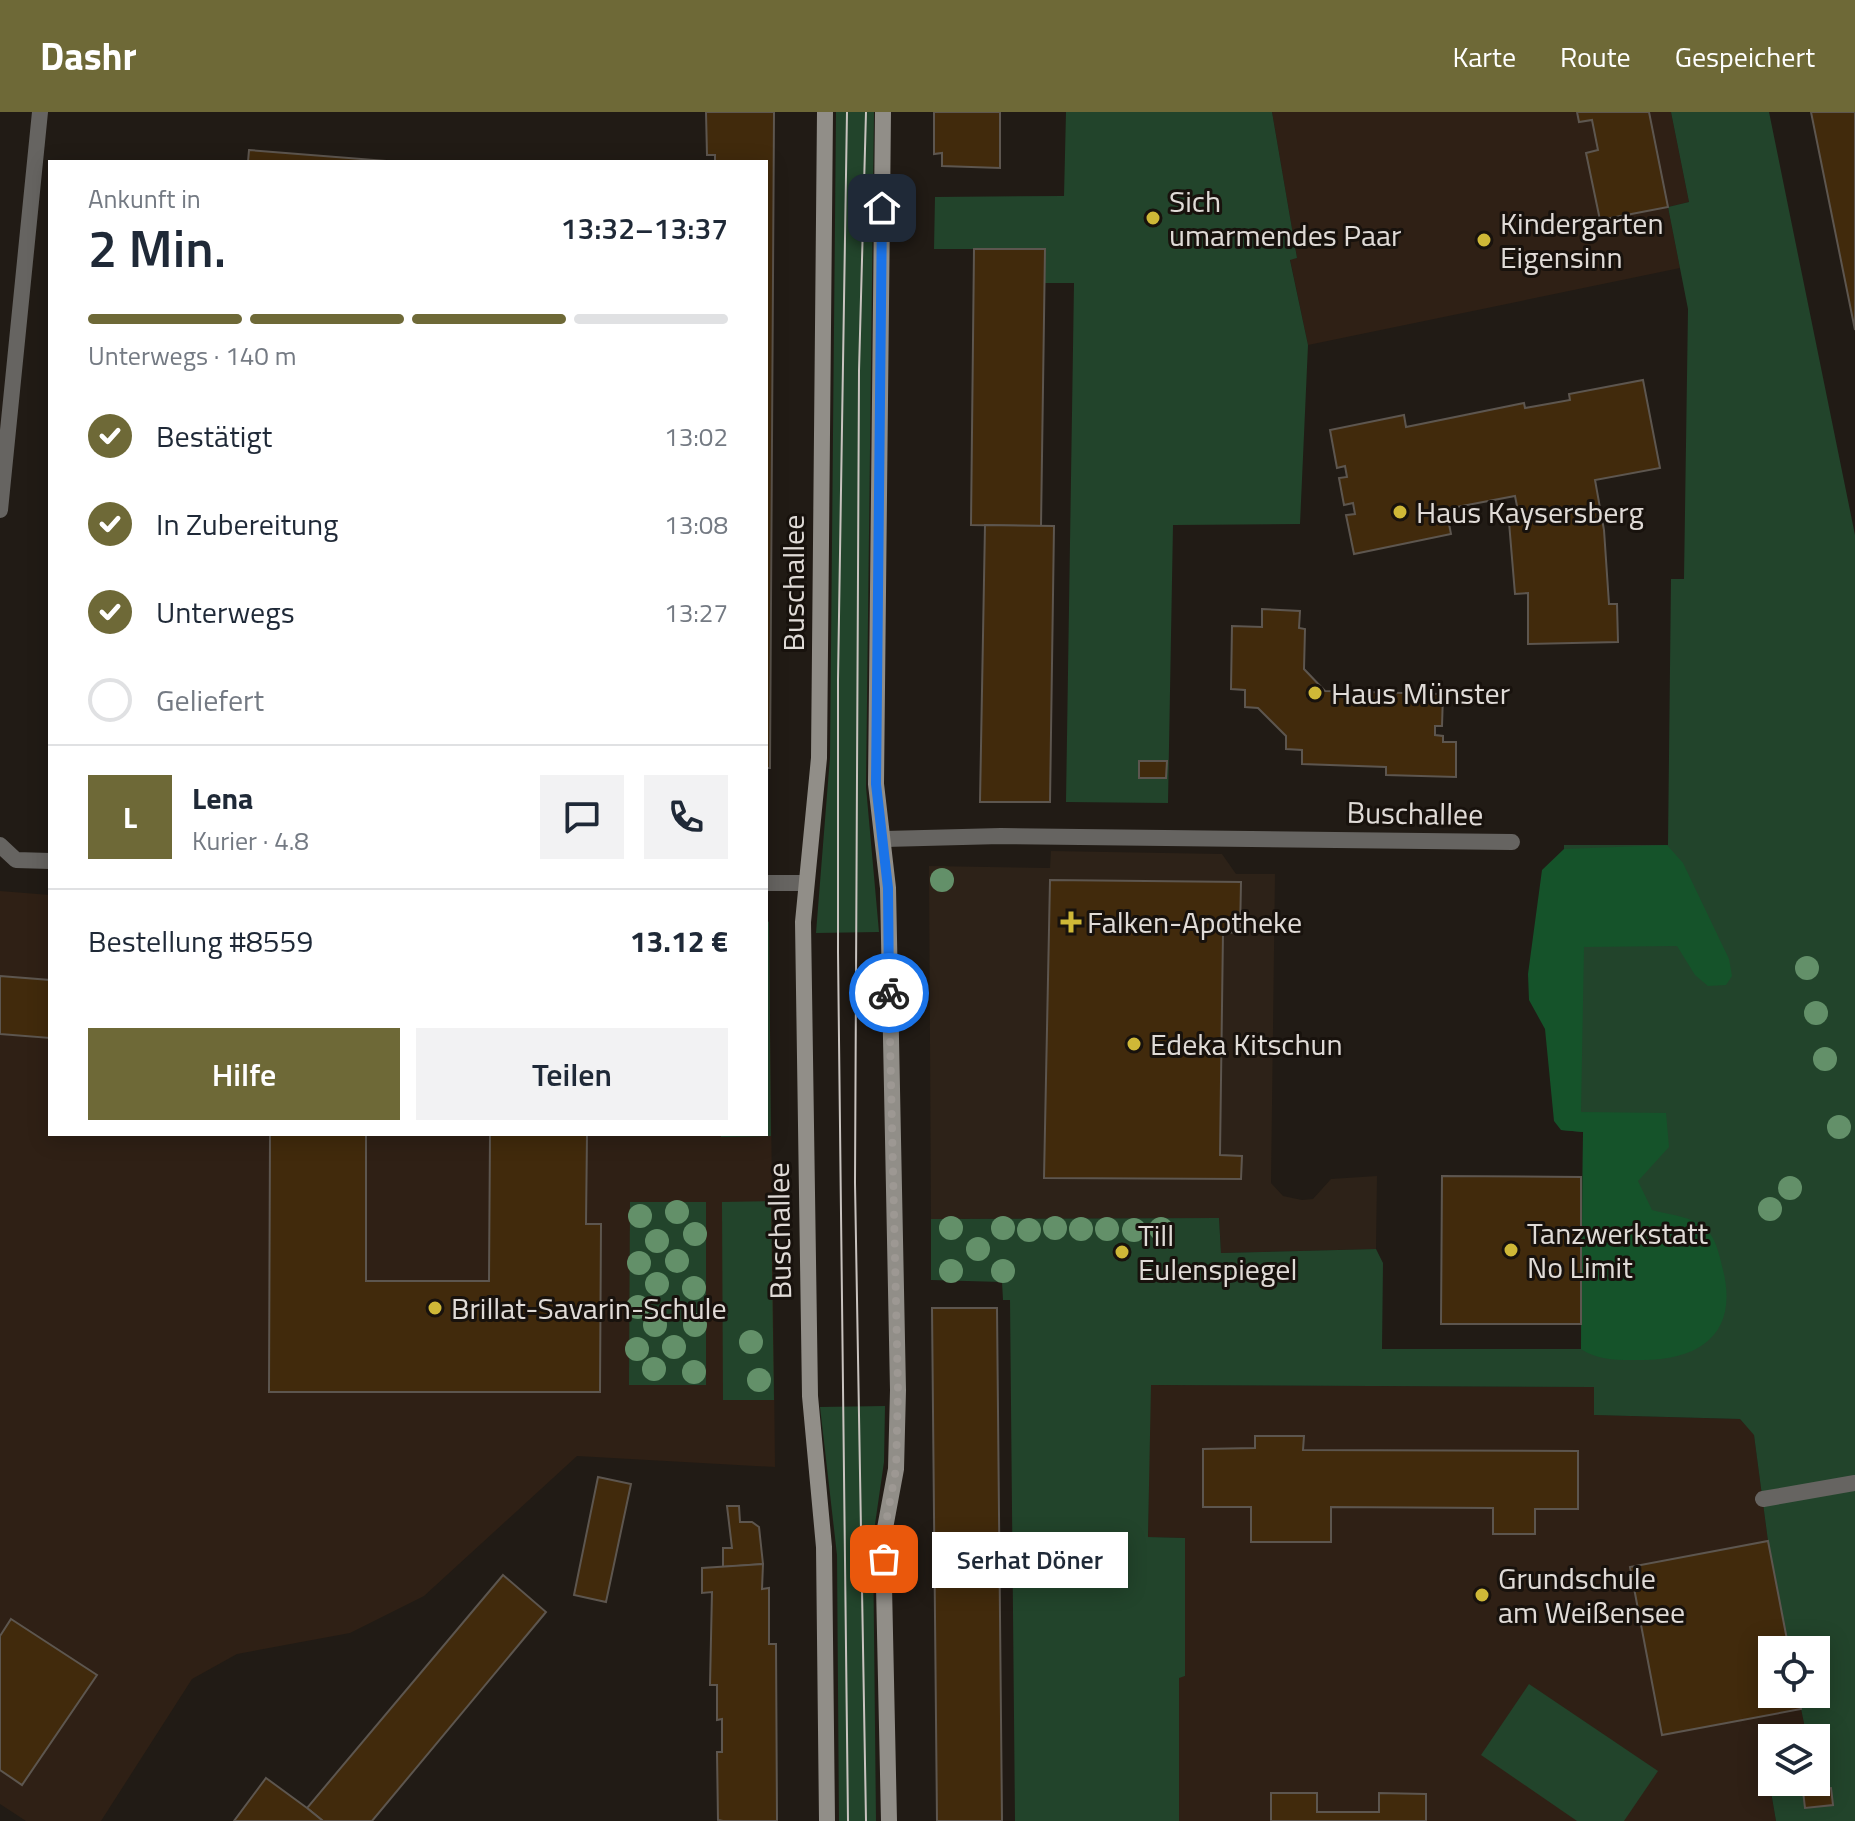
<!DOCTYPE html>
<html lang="de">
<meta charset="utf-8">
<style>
:root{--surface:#fff;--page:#f2f2f3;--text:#1f2937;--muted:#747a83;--line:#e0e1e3;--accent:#6e6937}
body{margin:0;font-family:"Titillium Web",sans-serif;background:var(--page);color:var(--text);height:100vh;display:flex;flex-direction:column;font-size:30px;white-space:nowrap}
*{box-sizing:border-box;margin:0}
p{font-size:26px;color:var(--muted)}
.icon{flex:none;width:44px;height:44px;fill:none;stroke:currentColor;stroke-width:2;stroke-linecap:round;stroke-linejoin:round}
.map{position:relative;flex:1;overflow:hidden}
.sheet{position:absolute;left:48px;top:48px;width:720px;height:976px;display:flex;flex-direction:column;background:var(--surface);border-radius:0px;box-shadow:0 4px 20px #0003}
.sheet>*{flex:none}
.fabs{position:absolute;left:1758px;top:1524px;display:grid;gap:16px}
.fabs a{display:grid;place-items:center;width:72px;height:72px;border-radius:0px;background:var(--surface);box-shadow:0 4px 20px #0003;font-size:40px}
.pin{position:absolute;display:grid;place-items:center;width:68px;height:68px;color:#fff;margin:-34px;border-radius:16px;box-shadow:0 4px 12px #0006}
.courier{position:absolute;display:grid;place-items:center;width:80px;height:80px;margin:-40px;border:6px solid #1a73e8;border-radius:50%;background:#fff;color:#222;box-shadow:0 2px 10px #0007}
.bubble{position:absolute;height:56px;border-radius:0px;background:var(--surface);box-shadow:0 4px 20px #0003;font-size:26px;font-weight:600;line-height:56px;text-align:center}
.headline em{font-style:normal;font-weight:600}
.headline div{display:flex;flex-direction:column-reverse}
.headline{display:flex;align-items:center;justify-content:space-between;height:136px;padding:0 40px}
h1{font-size:52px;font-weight:600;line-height:60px}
.bar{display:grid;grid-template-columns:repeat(4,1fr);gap:12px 8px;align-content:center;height:96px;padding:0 40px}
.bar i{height:10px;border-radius:6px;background:var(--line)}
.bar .current{background:var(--accent)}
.bar p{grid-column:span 4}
.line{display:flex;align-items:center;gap:20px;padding:0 40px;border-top:2px solid var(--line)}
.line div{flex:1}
.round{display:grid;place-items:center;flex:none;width:84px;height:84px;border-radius:0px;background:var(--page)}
ol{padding:0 40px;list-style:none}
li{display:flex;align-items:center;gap:24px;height:88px}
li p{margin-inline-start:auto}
li .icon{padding:8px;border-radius:50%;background:var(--accent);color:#fff;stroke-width:4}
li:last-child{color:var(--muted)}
li i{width:44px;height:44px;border:4px solid var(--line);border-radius:50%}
.primary-button{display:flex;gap:16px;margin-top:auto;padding:16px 40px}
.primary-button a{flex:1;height:92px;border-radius:0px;background:var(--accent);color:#fff;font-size:32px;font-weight:600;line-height:92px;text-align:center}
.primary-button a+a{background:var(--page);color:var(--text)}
header{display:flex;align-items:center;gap:48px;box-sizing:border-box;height:112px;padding:0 40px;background:var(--accent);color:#fff}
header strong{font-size:38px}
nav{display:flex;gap:44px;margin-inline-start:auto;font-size:28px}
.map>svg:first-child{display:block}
</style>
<header>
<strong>Dashr</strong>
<nav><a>Karte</a><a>Route</a><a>Gespeichert</a></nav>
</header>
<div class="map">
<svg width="1855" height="1709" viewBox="0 0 1855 1709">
<rect width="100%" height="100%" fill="#211b15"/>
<path fill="#2d2218" d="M1051,739l171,3 14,20h39l-4,309 12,13 19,4 11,-1 18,-20 46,-3 -1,73 -155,4 -2,-35 -288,1 -2,-353 121,2z"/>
<g fill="#2f2015">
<path d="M1272,0h399l18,90 -21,5 12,61 -372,77 -18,-86 7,-1z"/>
<path d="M0,779l50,4v239h716v-214l3,2 6,545 -198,-11 -153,140 -74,37 -113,21 -45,25 -91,142h-75l-26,-17z"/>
<path d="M1150,1273l445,2v28l145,4 14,15 14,107 21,109h-17v44h26l9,44h-35v44h16l-18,4 6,35h-597v-144l6,-1v-138l-37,-1z"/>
</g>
<g fill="#22442b">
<path d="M836,0h38l-8,675 13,145 -63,1 14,-176z"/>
<path d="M1066,0h206l25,146 -7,2 18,85 -8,179 -127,1 -5,278 -102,-1 8,-519h-30l1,-34h-111l1,-52 129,-1z"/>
<path d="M1671,0h98l86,423v1286h-79l-6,-35 46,-4v-44h-9l-9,-44h18v-44h-27l-21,-109 -14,-106 -14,-16 -146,-4v-28l-443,-2 -3,152 37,1v138l-6,2v143h-164l-5,-521h-7l-1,-18 -71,-2v-61l288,-1 2,35 155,-4 7,14 -1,86h199l2,-217 -22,-2 3,-281v-4h104l3,-266h13l4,-270 -20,-102 21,-5z"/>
<path d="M766,808l3,2 2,214 -50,1v-3h45z"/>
<path d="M771,1089l3,199h-51l-1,-198z"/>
<path d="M630,1090h76v183h-77z"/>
<path d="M885,1294l-1,56 -11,76 3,283h-37l-2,-266 -17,-148z"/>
<path d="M1529,1572l129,87 -34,50h-47l-96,-66z"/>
</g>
<path fill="#15532a" d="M1667,733l16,18 46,96 3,17 -6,9 -18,1 -13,-11 -18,-29 -93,1 -3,165 85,1 3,34 -31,34 14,29c14,4 41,7 52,17 11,9 15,26 18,39 18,65 -19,95 -82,94 -22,0 -41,1 -59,-11l2,-217 -22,-2 -7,-9 -9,-92 -16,-29 -1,-26 14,-104 22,-21z"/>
<g fill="#412a0c" stroke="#5d564f" stroke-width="2">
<path d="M706,0h68l-4,656h-4v-606h-51v-7h-8z"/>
<path d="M934,0h66v56l-58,-2v-13l-8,1z"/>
<path d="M1577,0h72l19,95 -68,13 -14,-67 12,-3 -6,-30 -13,2z"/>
<path d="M1811,0h44v218z"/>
<path d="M249,38l150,12h-151z"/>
<path d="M974,137h71l-4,277 -70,-1z"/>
<path d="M1643,268l17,88 -65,12 9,50 5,74h8l1,38 -90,2v-51l-13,1 -6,-72 11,-1 -5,-25 -69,13 5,25 -97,20 -8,-39 9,-1 -2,-11 -9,2 -5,-27 8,-1 -2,-11 -8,2 -7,-38 74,-15 2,12 118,-24 1,5 45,-8 -1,-6z"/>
<path d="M985,413l69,1 -4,276h-70z"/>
<path d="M1262,497l38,2 -1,17 6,1 -1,40 21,22 118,3 -1,32h-7v9l8,1v6h13v35l-70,-2v-8l-84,-3v-14l-16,-1v-13l-28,-28 -13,-1v-17l-14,-1 1,-63 30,1z"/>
<path d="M1139,649h28l-1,17h-27z"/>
<path d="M1050,768l191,2 -1,51 -17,-1 -3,223 22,1 -1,23 -197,-1z"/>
<path d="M0,864l50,4v58l-50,-4z"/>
<path d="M270,1022h96v147h123l1,-147h97l-1,90h15l-1,168h-331z"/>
<path d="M1442,1064l139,1v147h-140z"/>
<path d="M932,1196h65l5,513h-65z"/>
<path d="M1255,1324h49l-1,14 275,1v58h-43v25h-42v-26l-162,-1v35h-80v-35h-48v-58l52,-1z"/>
<path d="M598,1365l33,7 -25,118 -32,-7z"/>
<path d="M727,1394h12l1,16h12l7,5 4,37 -40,3v-19h9z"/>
<path d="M1768,1429l21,109h-17v44h26l3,15 -139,26 -32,-168z"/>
<path d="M763,1452l-1,25 7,-1v56h7l1,177h-54l-5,-1 -1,-68h5v-33l-5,1v-35h-7l2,-93 -10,1v-25z"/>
<path d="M503,1463l43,37 -174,209h-49l-16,-13z"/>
<path d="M11,1507l86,56 -75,110 -22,-15v-134z"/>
<path d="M266,1666l41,30 16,13h-89z"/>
<path d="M1831,1676l2,17 -28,3 -2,-17z"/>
<path d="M1271,1681h46v19h62v-19l47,1v27h-155z"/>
</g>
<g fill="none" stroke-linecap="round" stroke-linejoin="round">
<path stroke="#666461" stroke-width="16" d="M1763,1387l92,-16"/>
<g stroke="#666461" stroke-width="16">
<path d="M0,398l40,-398"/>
<path d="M885,727l116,-3 511,6"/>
<path d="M0,733l16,15 34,1"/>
<path d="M766,771h40"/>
</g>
<g stroke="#918e88" stroke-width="16">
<path d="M825,0l-6,646 -16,164 7,474 14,151 3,274"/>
<path d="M883,0l-7,672 12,104 10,502 -2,79 -13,70 6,282"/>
</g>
<g stroke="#c8c3bf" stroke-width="2">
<path d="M847,0l-9,568v272l10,869"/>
<path d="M866,1709l-11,-638 4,-812 7,-259"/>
</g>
</g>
<g fill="#639069">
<circle cx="942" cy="768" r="12"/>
<circle cx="1807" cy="856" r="12"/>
<circle cx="1816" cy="901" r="12"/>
<circle cx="1825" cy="947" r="12"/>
<circle cx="1839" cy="1015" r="12"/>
<circle cx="1790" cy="1076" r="12"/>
<circle cx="1770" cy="1097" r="12"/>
<circle cx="677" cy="1100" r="12"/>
<circle cx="640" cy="1104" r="12"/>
<circle cx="951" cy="1116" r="12"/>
<circle cx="1003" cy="1116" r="12"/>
<circle cx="1055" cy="1116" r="12"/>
<circle cx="1081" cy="1117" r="12"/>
<circle cx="1107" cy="1117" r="12"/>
<circle cx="1161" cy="1117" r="12"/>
<circle cx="1029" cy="1118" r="12"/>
<circle cx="1134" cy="1118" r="12"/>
<circle cx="695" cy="1122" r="12"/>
<circle cx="657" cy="1129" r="12"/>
<circle cx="978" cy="1137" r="12"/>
<circle cx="677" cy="1149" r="12"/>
<circle cx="639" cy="1151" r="12"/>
<circle cx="951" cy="1159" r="12"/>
<circle cx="1003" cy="1159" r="12"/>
<circle cx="657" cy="1172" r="12"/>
<circle cx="694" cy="1176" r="12"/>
<circle cx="638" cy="1195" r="12"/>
<circle cx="655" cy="1213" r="12"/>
<circle cx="695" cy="1213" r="12"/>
<circle cx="751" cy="1230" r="12"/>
<circle cx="674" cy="1235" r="12"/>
<circle cx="637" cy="1237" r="12"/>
<circle cx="654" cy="1257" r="12"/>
<circle cx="694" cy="1260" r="12"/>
<circle cx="759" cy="1268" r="12"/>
</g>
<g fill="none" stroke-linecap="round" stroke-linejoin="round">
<path stroke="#9d9893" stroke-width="8" stroke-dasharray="0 14.4" d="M884,1447l-1,-20 13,-70 2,-79 -9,-397"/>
<path stroke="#1a73e8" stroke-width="10" d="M882,96l-6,576 12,104 1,105"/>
</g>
<g fill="#cfb837" stroke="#18120d" stroke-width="3">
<circle cx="1153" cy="106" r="8"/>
<circle cx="1484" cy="128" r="8"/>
<circle cx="1400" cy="400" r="8"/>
<circle cx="1315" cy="581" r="8"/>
<path d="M1067 798h8v8h8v8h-8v8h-8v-8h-8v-8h8z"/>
<circle cx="1134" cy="932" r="8"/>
<circle cx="1511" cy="1138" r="8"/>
<circle cx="1122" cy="1140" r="8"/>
<circle cx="435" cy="1196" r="8"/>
<circle cx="1482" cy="1483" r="8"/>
</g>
<g text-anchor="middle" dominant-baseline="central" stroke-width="6" stroke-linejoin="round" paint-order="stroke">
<g font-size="30" fill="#e0dbd7" stroke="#18120d" text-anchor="start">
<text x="1169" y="89">Sich<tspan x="1169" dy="34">umarmendes Paar</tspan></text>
<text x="1500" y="111">Kindergarten<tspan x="1500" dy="34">Eigensinn</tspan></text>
<text x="1416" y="400">Haus Kaysersberg</text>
<text x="1331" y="581">Haus Münster</text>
<text x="1087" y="810">Falken-Apotheke</text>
<text x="1150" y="932">Edeka Kitschun</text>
<text x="1527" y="1121">Tanzwerkstatt<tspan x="1527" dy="34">No Limit</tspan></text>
<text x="1138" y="1123">Till<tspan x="1138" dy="34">Eulenspiegel</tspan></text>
<text x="451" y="1196">Brillat-Savarin-Schule</text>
<text x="1498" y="1466">Grundschule<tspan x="1498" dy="34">am Weißensee</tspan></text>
</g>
<g font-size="30" fill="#e0dbd7" stroke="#18120d">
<text transform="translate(793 471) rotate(-90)">Buschallee</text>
<text transform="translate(1415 701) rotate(1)">Buschallee</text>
<text transform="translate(779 1119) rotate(-91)">Buschallee</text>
</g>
</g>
</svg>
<div class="fabs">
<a><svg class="icon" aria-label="locate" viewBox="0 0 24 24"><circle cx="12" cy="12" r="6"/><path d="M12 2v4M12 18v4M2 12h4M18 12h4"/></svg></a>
<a><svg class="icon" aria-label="layers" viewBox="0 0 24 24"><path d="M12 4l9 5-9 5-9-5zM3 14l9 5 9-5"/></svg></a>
</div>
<div class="pin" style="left:884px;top:1447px;background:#ea580c"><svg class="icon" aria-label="bag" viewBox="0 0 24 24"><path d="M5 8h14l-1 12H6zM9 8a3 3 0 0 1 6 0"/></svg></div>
<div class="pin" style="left:882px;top:96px;background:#1f2937"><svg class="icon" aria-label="home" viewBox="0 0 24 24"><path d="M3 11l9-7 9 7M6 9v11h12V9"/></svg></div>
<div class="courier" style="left:889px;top:881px"><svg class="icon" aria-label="bike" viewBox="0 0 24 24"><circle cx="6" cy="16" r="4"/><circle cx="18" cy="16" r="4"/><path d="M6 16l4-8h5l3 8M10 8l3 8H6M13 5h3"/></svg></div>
<div class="bubble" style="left:932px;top:1420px;width:196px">Serhat Döner</div>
<section class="sheet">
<div class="headline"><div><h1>2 Min.</h1><p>Ankunft in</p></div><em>13:32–13:37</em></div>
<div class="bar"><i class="current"></i><i class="current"></i><i class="current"></i><i></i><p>Unterwegs · 140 m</p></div>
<ol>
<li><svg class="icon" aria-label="check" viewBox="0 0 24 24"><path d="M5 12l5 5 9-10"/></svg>Bestätigt<p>13:02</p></li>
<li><svg class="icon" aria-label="check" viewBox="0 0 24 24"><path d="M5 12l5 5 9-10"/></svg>In Zubereitung<p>13:08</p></li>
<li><svg class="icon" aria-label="check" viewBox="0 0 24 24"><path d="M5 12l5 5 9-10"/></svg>Unterwegs<p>13:27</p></li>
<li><i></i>Geliefert</li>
</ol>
<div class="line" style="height:144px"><b class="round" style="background:var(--accent);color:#fff">L</b><div><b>Lena</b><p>Kurier · 4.8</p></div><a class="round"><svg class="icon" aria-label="chat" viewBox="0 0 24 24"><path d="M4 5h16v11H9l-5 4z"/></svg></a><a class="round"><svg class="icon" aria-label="phone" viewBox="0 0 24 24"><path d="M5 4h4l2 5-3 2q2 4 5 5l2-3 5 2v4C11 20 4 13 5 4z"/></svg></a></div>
<div class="line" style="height:104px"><div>Bestellung #8559</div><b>13.12 €</b></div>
<div class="primary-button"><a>Hilfe</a><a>Teilen</a></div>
</section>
</div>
